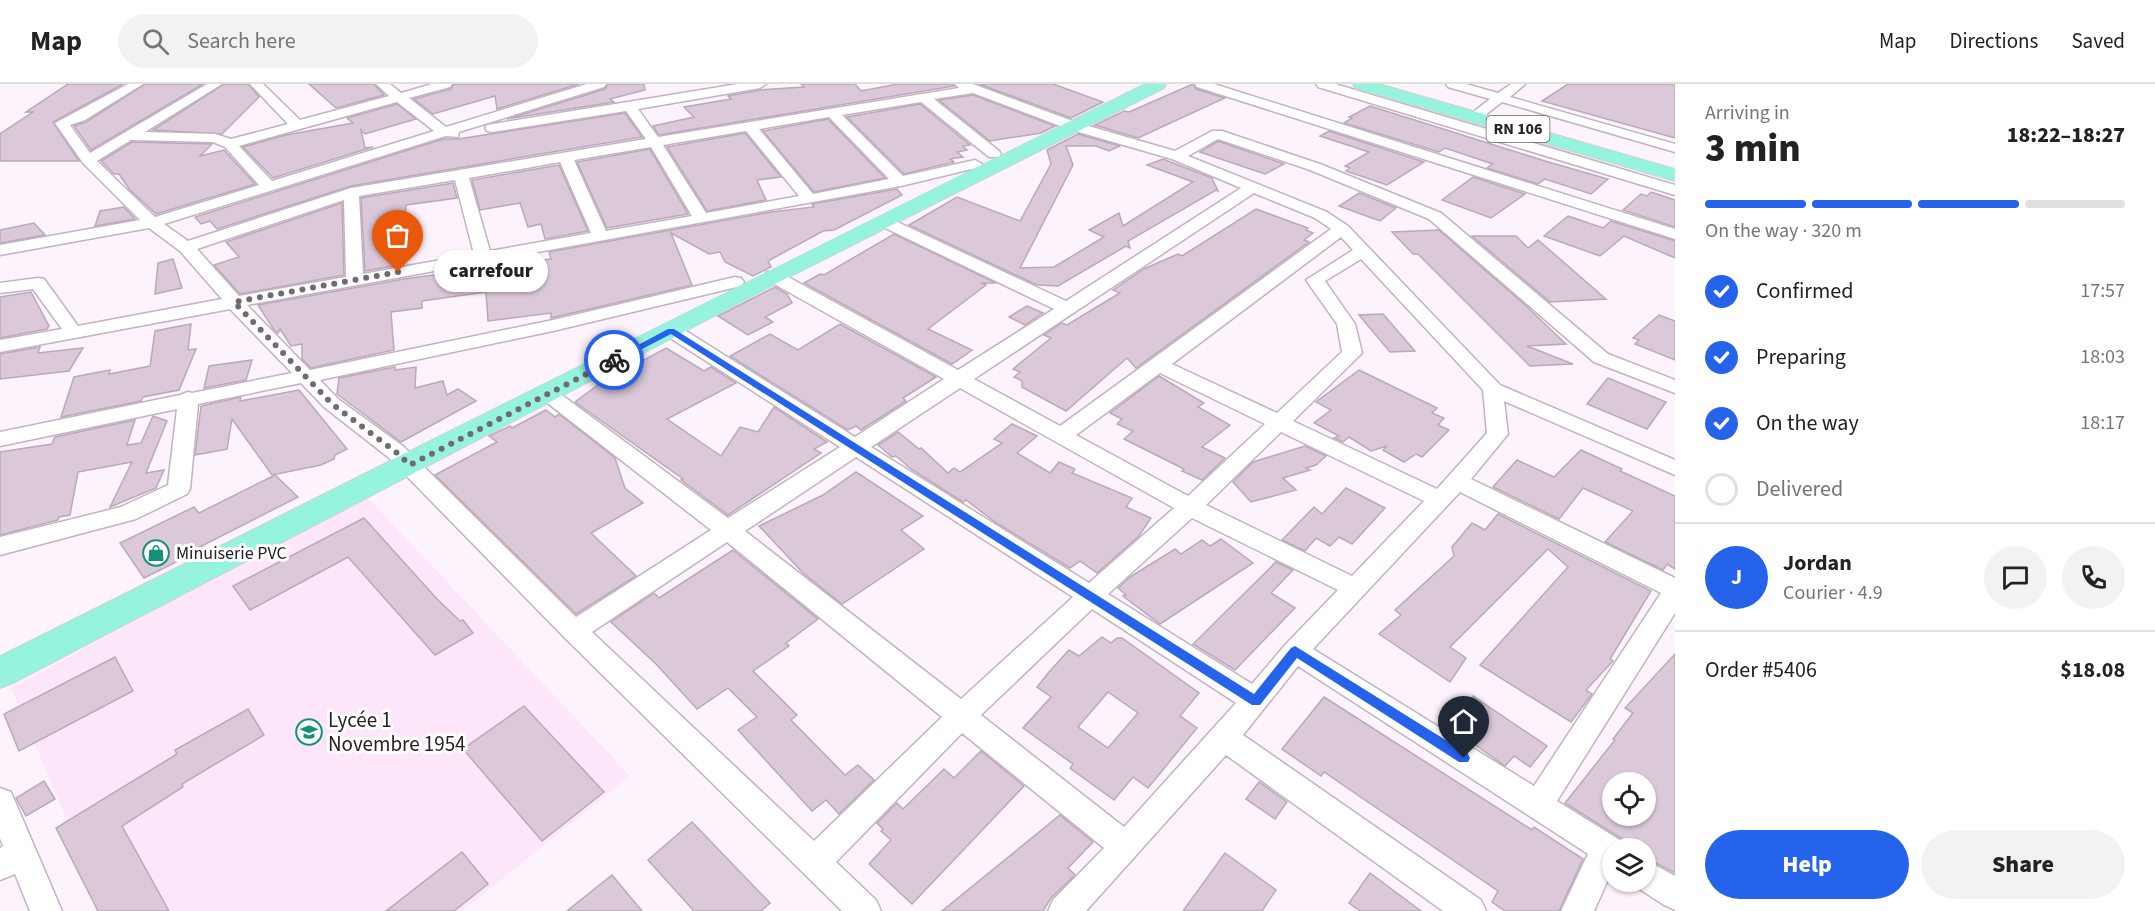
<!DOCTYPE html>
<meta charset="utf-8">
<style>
:root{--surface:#fff;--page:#f2f2f2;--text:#222;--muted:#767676;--line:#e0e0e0;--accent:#2563eb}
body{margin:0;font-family:"Source Sans 3",sans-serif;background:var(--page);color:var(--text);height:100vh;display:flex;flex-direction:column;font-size:22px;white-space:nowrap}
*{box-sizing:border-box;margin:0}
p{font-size:20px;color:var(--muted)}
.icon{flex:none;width:33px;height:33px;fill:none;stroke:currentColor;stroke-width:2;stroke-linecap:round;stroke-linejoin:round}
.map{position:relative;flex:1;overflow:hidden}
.sheet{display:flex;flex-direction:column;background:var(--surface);width:480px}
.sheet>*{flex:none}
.buttons{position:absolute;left:1602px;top:688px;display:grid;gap:12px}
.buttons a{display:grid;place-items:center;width:54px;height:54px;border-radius:50%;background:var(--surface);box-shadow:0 2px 4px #0004;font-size:30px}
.pin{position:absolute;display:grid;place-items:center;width:51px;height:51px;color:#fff;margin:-62px -26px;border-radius:50% 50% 50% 0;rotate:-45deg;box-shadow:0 0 6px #0007}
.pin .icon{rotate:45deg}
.courier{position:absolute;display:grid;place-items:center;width:60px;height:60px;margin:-30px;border:4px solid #2563eb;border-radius:50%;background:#fff;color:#222;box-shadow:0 2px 8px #0007}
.bubble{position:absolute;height:42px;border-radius:21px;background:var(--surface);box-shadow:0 2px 4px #0004;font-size:20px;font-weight:800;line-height:42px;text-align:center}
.overview em{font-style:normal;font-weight:800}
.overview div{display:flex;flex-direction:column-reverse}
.overview{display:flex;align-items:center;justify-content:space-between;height:102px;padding:0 30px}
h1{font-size:39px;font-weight:800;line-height:45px}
.bar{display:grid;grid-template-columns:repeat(4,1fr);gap:9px 6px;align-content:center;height:72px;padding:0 30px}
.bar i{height:8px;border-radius:4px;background:var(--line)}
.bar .selected{background:var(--accent)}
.bar p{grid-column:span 4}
.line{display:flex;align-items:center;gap:15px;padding:0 30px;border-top:2px solid var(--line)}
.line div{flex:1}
.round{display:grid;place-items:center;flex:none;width:63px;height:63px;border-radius:32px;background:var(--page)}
ol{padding:0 30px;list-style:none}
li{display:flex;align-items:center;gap:18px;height:66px}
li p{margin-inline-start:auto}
li .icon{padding:6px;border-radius:50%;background:var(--accent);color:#fff;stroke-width:4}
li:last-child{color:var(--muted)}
li i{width:33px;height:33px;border:3px solid var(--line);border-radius:50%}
.primary-button{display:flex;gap:12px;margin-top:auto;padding:12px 30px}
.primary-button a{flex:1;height:69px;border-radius:36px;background:var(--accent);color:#fff;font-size:24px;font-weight:800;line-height:69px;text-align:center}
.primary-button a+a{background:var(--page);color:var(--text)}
header{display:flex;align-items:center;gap:36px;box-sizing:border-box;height:84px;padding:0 30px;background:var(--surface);border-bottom:2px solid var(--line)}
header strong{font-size:28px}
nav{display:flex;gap:33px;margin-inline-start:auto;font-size:21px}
.search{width:420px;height:54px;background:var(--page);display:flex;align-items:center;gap:15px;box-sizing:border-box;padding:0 21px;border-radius:33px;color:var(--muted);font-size:22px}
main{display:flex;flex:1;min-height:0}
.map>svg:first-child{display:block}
</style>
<header>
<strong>Map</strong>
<div class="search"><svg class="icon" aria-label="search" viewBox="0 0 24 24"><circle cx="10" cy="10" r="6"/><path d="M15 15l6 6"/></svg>Search here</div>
<nav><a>Map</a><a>Directions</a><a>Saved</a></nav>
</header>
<main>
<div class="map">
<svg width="1675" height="827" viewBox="0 0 1675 827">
<rect width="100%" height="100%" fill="#fdf3fc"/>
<path fill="#fde5fa" d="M366,412l264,280 -168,135h-356l-95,-223z"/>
<g fill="#dbc9d9" stroke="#baa9b8" stroke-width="1.5" fill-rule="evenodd">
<path d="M68,0h55l-70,38 26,39h-79v-27l33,-22h-7z"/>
<path d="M145,0h58l-112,66 -17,-24 12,-4z"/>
<path d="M224,0h24l11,13 -37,37 -69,-4z"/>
<path d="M309,0h65l10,11 -48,13z"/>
<path d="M454,0h125l-82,25 -2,-13 -62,18 -19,-15 37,-10z"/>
<path d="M608,0h36l1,6 -35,9 4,3 -107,17 98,-30z"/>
<path d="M801,0h54l6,7 37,-7h55l1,2 -295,49 -6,-9 41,-9 -10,-10 47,-8 -3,-3 32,-6 44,-3z"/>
<path d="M979,0h74l50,18 -32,16z"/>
<path d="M1193,0l3,5 29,9 -87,40 -43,-13 29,-14 5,1z"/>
<path d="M1568,0h107v54l-133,-37z"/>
<path d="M973,11l82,31 -14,7 -51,8 -51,-41z"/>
<path d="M397,20l19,15 -51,15 -4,-4 4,18 8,-1 -100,31 -30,-31 43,-12 67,-12 -6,-5z"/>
<path d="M920,20l50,41 -7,1 4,4 -10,2 6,5 -13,2 4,3 -50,12 -57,-57z"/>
<path d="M1370,22l175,55 63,18 -17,15 -46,-15 -7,5 -51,-16 6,-4 -48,-16 -6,4 -95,-29 8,-5 -3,-1z"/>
<path d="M625,29l17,24 -291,49 -134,43 -7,-8 -9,3 -6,-7 248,-78h15z"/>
<path d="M828,35l57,59 -71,14 -51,-61z"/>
<path d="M1329,47l95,31 -37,23 -41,-14 4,-3 -5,-2 24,-14 -49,-16z"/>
<path d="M745,49l36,44 -24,3 9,20 -59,11 -40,-64z"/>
<path d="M1078,50l42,12 -11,5 -13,-5h-30l7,19 -53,103 34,-1 50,-30 -15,-7 30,-17 4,13 70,-44 -46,-17 16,-6 49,19 6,13 -2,-1 -88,51 2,7 -4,-2 -68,40 -21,-1 -128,-60 48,-28 63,24 31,-57 -4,-14z"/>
<path d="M1218,57l66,23 -19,10 -65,-22z"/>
<path d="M132,58l80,2 -12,12 24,-6 31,34 -99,30 -26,-24 -11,-16h-5l-13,-13z"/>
<path d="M650,65l38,65 -81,14 -30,-66z"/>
<path d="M559,81l29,66 -43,8 -4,-15 -13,3 -8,-24 -40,7 -8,-30z"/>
<path d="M1473,93l52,17 -34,24 -49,-18z"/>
<path d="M453,99l4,15 -51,7 -2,59 -39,7 -4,-73z"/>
<path d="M897,105l5,6 -68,35 -11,1 -55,30 3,6 -18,9 -28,-14 -5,-10 -11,2 -38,-21 21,52 -141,33v-5l-63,8 -2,-29 -64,9v7l-31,4 3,38 -83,18 -9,-9v-15l-11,2 -11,-17 -2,4 -4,-3 -16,-25 146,-26 147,-20 -2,-7 222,-40 43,-5 -2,-3z"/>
<path d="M1651,108l24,8v27l-52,-17 18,-16 6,2z"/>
<path d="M1359,109l37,15 -16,13 -41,-15z"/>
<path d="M342,119l2,72 -104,19 -26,-29 25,-8 -13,-15z"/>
<path d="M124,123l11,12 -40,7 5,-15z"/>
<path d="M1256,125l52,19 -2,2 7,3 -9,7 5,2 -173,126 -9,-10 -61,53 -44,-24v-6l-8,-4 6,-5 -7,-3 38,-31 -7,-3 18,-12 5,2 53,-32 -7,-3 31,-21 34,-15 4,2z"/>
<path d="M1568,132l35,12 8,-7 64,20v17l-51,-22 -24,20 -56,-20z"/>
<path d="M34,139l11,12 -45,8v-13z"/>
<path d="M1439,146l86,75 41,39 -39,2 46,18 -43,2 -112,-112h-5l-21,-22z"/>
<path d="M894,150l102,49h-15l5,2 -58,44 44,21 -20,14 -148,-81 16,-9 4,1z"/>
<path d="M1472,152h44l12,12 10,-8 68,59 -56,3z"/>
<path d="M173,175l9,29 -27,6 3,-31z"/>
<path d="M775,203l12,7 5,9 -27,14 8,5 -25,13 -30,-19z"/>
<path d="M31,208l18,34 -2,3 -47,9v-41z"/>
<path d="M1027,222l16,7 -18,12 -16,-8z"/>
<path d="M1383,230l32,37 -25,1 -31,-37z"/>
<path d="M1659,231l16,6v39l-40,-16 4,-4 -6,-2z"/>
<path d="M191,240l-3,26 8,-1 -17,41 -36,7 -2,4 -80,16 13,-40 36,-7 -1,4 41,-8 5,-35z"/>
<path d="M840,240l96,53 -33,21 3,3 -45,29 -5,-4 -8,4 -118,-74 40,-22 28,16z"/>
<path d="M40,263l-2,6 45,-5 -14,23 -69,8v-25z"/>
<path d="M666,264l38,23 7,-4 25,16 -69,36 54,37 19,-29 18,5 16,-25 53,35 -13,7 7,4 -93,62 -47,-35 2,-1 -108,-77 35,-26 3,1z"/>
<path d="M252,276l-6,20 -42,8 5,-22z"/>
<path d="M395,283v3l21,-3 -1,21 28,-7 4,14 11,-6 18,12 -75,41 -64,-48 2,-16z"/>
<path d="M1359,286l78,38 -5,5 12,5 -6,7 11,5 -27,27 -6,-3 -12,8 -21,-12 4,-4 -16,5 -22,-14 -6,5 -9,-4 5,-2 -25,-13 17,-13 -15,-8z"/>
<path d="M1159,292l45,27 -6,4 32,18 -28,22 23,11 -23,22 -20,-9 2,-2 -60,-30 9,-8 -16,-7 5,-5 -12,-6z"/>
<path d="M1608,294l58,24 -19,27 -60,-25z"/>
<path d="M299,306l48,59 -12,6 -1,4 -13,6 -49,10 -40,-56 -5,30 -32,6 6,-49 40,-9 -1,4z"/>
<path d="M546,326l9,7 4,-3 56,44 10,30 18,15 -52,30 45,43 -60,38 -141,-139 62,-33 -8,-6 21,-10 2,2z"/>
<path d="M153,332l14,5 -21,52 18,-3 -8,18 -46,19 22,-45 -54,10 -8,43 -11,2 -1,3 -58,15v-83l52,-8 3,-7 80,-17 -8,25 14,-2z"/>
<path d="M1012,340l25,12 -20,17 33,20 9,-11 16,7 -3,4 60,25 -6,9 25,11 -12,18 -42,37 -17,-12 -10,7 -75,-46 -29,-22 -3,2 -52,-33 -15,-13 -4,1 -14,-12 20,-13 21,17 2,-1 27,25 6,-5 6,4 42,-29 -8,-4z"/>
<path d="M1305,362l21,10 -10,9 -10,3 4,2 -27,8 13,12 -45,12 -18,-20 20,-20z"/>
<path d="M1581,366l41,19 -2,2 55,25v73l-8,-5 -4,6 -58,-28 28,-31 -50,-23 -24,31 -66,-32 24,-27 37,17z"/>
<path d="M856,388l67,44 -22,14 23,19 -82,55 -39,-31 -44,-47 64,-31z"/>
<path d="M275,391l23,22 -118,60 2,2 -38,19 -24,-35 74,-36 5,6z"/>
<path d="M1346,404l39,20 -33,36 -13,-7 -9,9 -14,-8 -11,13 -23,-11 32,-33 8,7z"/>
<path d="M1498,430l153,77 -41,68 3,2 -27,29 6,4 -21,28 -91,-57 88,-98 -20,-18 -98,98 16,11 -16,24 -71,-48 22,-19 -6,-5 59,-54 -2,-9 20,-24 13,7z"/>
<path d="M364,434l73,81 23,22 3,-1 10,13 -38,22 -87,-98 -98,53 -17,-24z"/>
<path d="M1221,455l32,24 -93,61 -37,-28 3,-1 -8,-7 12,-11 45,-28 6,5 21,-14 8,6z"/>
<path d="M733,466l85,69 -32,24 3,3 -36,25 44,44 -6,5 54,55 13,-10 16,15 -35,34 -13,-14 -14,11 -74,-81 19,-13 -29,-29 -31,21 -41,-45 -45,-42 43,-29 5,5z"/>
<path d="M1276,478l17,8 -22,23 24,15 -60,62 -42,-26z"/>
<path d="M1102,553l9,6 6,-5h5l77,55 -19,23 17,12 -49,60 -15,-11 -19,23 -44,-32 3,-4 -50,-36 28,-31 -14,-10 12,-15 20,-22 10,6zM1108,608l30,21 -30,35 -30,-21z"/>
<path d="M1675,570v219l-29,-15v-9h-14l-8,-9 -59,-37 50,-63 -2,-1 20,-26 -8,-5zM1612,699h34v33h-34z"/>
<path d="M115,573l18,34 -114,60 -15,-37z"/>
<path d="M1473,612l74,50 -17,21 -16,-11 -9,10 -48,-34 9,-8 -12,-8z"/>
<path d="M1324,613l208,133 2,-3 49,32 -24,52h-54l-13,-9 6,-11 -174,-119 -3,4 -39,-27z"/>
<path d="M524,622l80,86 -62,49 -79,-92z"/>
<path d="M248,625l16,26 -82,49 1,3 -61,39 47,85h-71l-42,-83 121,-74 -2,-4z"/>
<path d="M981,667l43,35 -112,118 -43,-40 22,-24 -10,-9 2,-2 -6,-6 20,-20 6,6 41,-40 10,9z"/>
<path d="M44,697l11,18 -29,17 -10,-18z"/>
<path d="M1259,698l28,20 -12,17 -29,-20z"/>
<path d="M1060,731l33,27 -25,26 7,7 -24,23 -8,13h-101z"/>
<path d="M692,738l78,81 -9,8h-67l-46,-51z"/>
<path d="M462,768l26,32 -34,27h-68z"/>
<path d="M1225,769l51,37 -14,21h-79z"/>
<path d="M1370,789l51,38h-61l-11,-8z"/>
<path d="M612,791l30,36h-75z"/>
</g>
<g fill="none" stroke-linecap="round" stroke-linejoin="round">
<g stroke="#c3b2c1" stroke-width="3">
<g id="minor">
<path d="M128,0h15l-58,36 -15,5 20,28 117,-69h15l-77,48 70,2 16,5 57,-15 -38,-40h13l37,36 89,-24 -13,-12h14l11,9 31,-9h20l-2,3 -41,11 37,29 141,-43h19l-2,3 -145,45 -1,5 -12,-1 -282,88 24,17 163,-53 295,-49 -20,-28 -134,21 -5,-1 -2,-3 2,-3 251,-41h28l-6,4 -122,21 20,28 301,-49 -4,-4h18l105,39 97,28 37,-20h10l98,33 121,49 167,141 67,26v13l-81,-31 -165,-143 -119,-49 -92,-31 -30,17 139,56 21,14 152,159 175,75v15l-171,-74 4,33 -37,45 204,99v35l-118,188 66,41 3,7h-14v22l-18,40h-33l27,-57 -290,-188 -55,69 238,165 5,11h-43l-217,-156 -140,156h-38l5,-11 51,-52 -142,-115 -126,129 40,38 5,11h-39l-277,-273 -177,-181 -64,-50 -23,-24 -103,21 -8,85 -3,5 -51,25 -136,36v-18l121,-30 47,-22 9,-76 -177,37v-14l180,-37 8,-3 4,1 100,-20 -62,-64 -230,43v-12l62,-11 -29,-40 -33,4v-10l38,-5 6,1 34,47 144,-27 -42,-48 -31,-23 -149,27v-10l140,-25 -57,-57 -28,-40zM973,9l95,36 104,30 69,29 -175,113 -175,-82h-12l-2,3 2,3 175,84 -96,61 -179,-98h-12l-3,4 3,4 177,99 -89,58 -177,-111h-14l-2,4 2,4 176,113 -112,71 -173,-128 -7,-2 -7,2 -3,4 3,4 170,132 -135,87 -172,-170 -66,-48 -18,-19 233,-49 188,-45 3,-4 -3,-4 -6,-1 -182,43 -243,50 -63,-65 654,-119 79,-19 2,-3 -7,-4 -72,16 -61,-61 79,-13 68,55h10l2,-3 -2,-3 -65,-52zM397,18l37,29 -162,50 -33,-35zM829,33l60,62 -76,15 -54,-65zM746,47l53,65 -93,17 -43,-68zM131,56l82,2 12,5 34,38 -104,32 -58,-56zM651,63l41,69 -86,15 -32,-71zM560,78l31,71 -101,18 -21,-73zM455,96l19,74 -111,20 -4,-78zM1254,109l61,25 16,11 -271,197 -86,-47zM344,116l2,77 -107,19 -42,-47zM1341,153l12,13 -47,30 31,44 5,28 -65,61 -105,-49zM1361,175l122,131 4,43 -50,56 -144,-68 69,-68 -7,-29 -30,-43zM1160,289l105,51 -77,72 -112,-61zM960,304l214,120 -85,75 -218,-136zM1281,348l143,69 -72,75 -146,-71zM856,373l217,140 -112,102 -216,-168zM1460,408l201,101 -127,193 -221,-137zM1192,434l146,72 -52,54 -34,40 -144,-90zM727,458l215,175 -128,124 -222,-209zM1092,525l144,94 -112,124 -143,-112z"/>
<path d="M1195,0h19l461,145v10l-478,-152z"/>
<path d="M1316,0h19l340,101v10l-357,-108z"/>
<path d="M1446,0h20l32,9 13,-9h14l-15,13 165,47v8l-173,-50 -18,14h-10l-2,-3 18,-14 -42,-12z"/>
<path d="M0,704l11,4 51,119h-32l-15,-37 -15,6v-32l3,-2 -3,-8z"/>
<path d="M1646,776l29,16v34l-11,-5 -29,-19 -2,-4h13z"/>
</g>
</g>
<g stroke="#d4d2d4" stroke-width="2">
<g id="major">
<path d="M1145,0h21l-2,4 -383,193 -768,402 -13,5v-32c382,-190 762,-383 1145,-572z"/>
<path d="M1353,0h26l296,85v12l-320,-93z"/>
</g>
</g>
<use href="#minor" fill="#fff" fill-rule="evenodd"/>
<use href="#major" fill="#96f3dd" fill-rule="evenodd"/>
</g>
<path fill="#2563eb" d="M668,245h6l580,365 37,-46 4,-2 173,108 2,4 -2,4h-9l-162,-104 -37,47h-8l-581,-371 -54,28 -7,-2z"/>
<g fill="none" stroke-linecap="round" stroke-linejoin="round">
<path stroke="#726a71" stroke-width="6" stroke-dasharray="0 10.8" d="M398,188l-164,30 97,101 65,49 14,13 204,-105"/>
</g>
<defs>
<g id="shop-ring" transform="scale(1.35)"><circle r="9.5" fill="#fff" stroke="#129178" stroke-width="1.5"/><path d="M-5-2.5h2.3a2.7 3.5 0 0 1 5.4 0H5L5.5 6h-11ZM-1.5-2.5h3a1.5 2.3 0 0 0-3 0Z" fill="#129178"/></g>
<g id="school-ring" transform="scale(1.35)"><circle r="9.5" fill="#fff" stroke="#129178" stroke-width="1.5"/><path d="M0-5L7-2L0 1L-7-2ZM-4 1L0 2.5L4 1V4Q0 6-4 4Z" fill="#129178"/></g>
</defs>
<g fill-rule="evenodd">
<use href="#shop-ring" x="156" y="469"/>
<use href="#school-ring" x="309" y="648"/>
</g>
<g text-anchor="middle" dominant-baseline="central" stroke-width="6" stroke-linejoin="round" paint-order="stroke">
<rect fill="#fff" stroke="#686367" stroke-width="1.5" x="1486.5" y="32" width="63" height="26" rx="4.5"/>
<g font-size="16" font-weight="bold" fill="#272026">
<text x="1518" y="45">RN 106</text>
</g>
<g font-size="18" fill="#272026" stroke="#fff" text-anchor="start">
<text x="176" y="469">Minuiserie PVC</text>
</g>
<g font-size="21" fill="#272026" stroke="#fff" text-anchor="start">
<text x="328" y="636">Lycée 1<tspan x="328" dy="24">Novembre 1954</tspan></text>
</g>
</g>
</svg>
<div class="buttons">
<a><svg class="icon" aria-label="locate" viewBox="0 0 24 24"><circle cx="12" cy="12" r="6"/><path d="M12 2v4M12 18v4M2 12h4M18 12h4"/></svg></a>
<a><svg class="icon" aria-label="layers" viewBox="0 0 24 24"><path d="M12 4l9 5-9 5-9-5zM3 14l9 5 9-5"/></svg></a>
</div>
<div class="pin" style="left:398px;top:188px;background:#ea580c"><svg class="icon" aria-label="bag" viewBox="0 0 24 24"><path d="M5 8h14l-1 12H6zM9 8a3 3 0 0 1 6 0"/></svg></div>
<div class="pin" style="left:1464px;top:674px;background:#1f2937"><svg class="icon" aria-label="home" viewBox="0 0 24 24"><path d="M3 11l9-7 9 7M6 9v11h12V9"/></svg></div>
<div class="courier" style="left:614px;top:276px"><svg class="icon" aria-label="bike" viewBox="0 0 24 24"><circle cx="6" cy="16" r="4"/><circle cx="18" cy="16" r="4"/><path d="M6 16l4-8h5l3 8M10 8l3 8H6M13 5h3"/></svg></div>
<div class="bubble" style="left:434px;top:166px;width:114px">carrefour</div>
</div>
<section class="sheet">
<div class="overview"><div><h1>3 min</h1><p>Arriving in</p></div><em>18:22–18:27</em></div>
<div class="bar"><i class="selected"></i><i class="selected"></i><i class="selected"></i><i></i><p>On the way · 320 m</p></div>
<ol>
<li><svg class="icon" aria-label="check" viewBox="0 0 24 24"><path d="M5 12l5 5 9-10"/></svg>Confirmed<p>17:57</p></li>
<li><svg class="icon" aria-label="check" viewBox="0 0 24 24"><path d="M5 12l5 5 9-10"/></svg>Preparing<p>18:03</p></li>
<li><svg class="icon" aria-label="check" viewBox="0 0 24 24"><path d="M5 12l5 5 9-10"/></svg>On the way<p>18:17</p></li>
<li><i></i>Delivered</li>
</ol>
<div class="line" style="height:108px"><b class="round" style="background:var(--accent);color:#fff">J</b><div><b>Jordan</b><p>Courier · 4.9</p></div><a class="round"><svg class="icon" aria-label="chat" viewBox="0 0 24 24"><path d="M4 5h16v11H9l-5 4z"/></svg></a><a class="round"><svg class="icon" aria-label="phone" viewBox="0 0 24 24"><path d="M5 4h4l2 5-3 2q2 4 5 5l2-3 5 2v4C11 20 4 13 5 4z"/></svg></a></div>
<div class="line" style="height:78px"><div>Order #5406</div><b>$18.08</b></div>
<div class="primary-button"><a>Help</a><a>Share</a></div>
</section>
</main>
